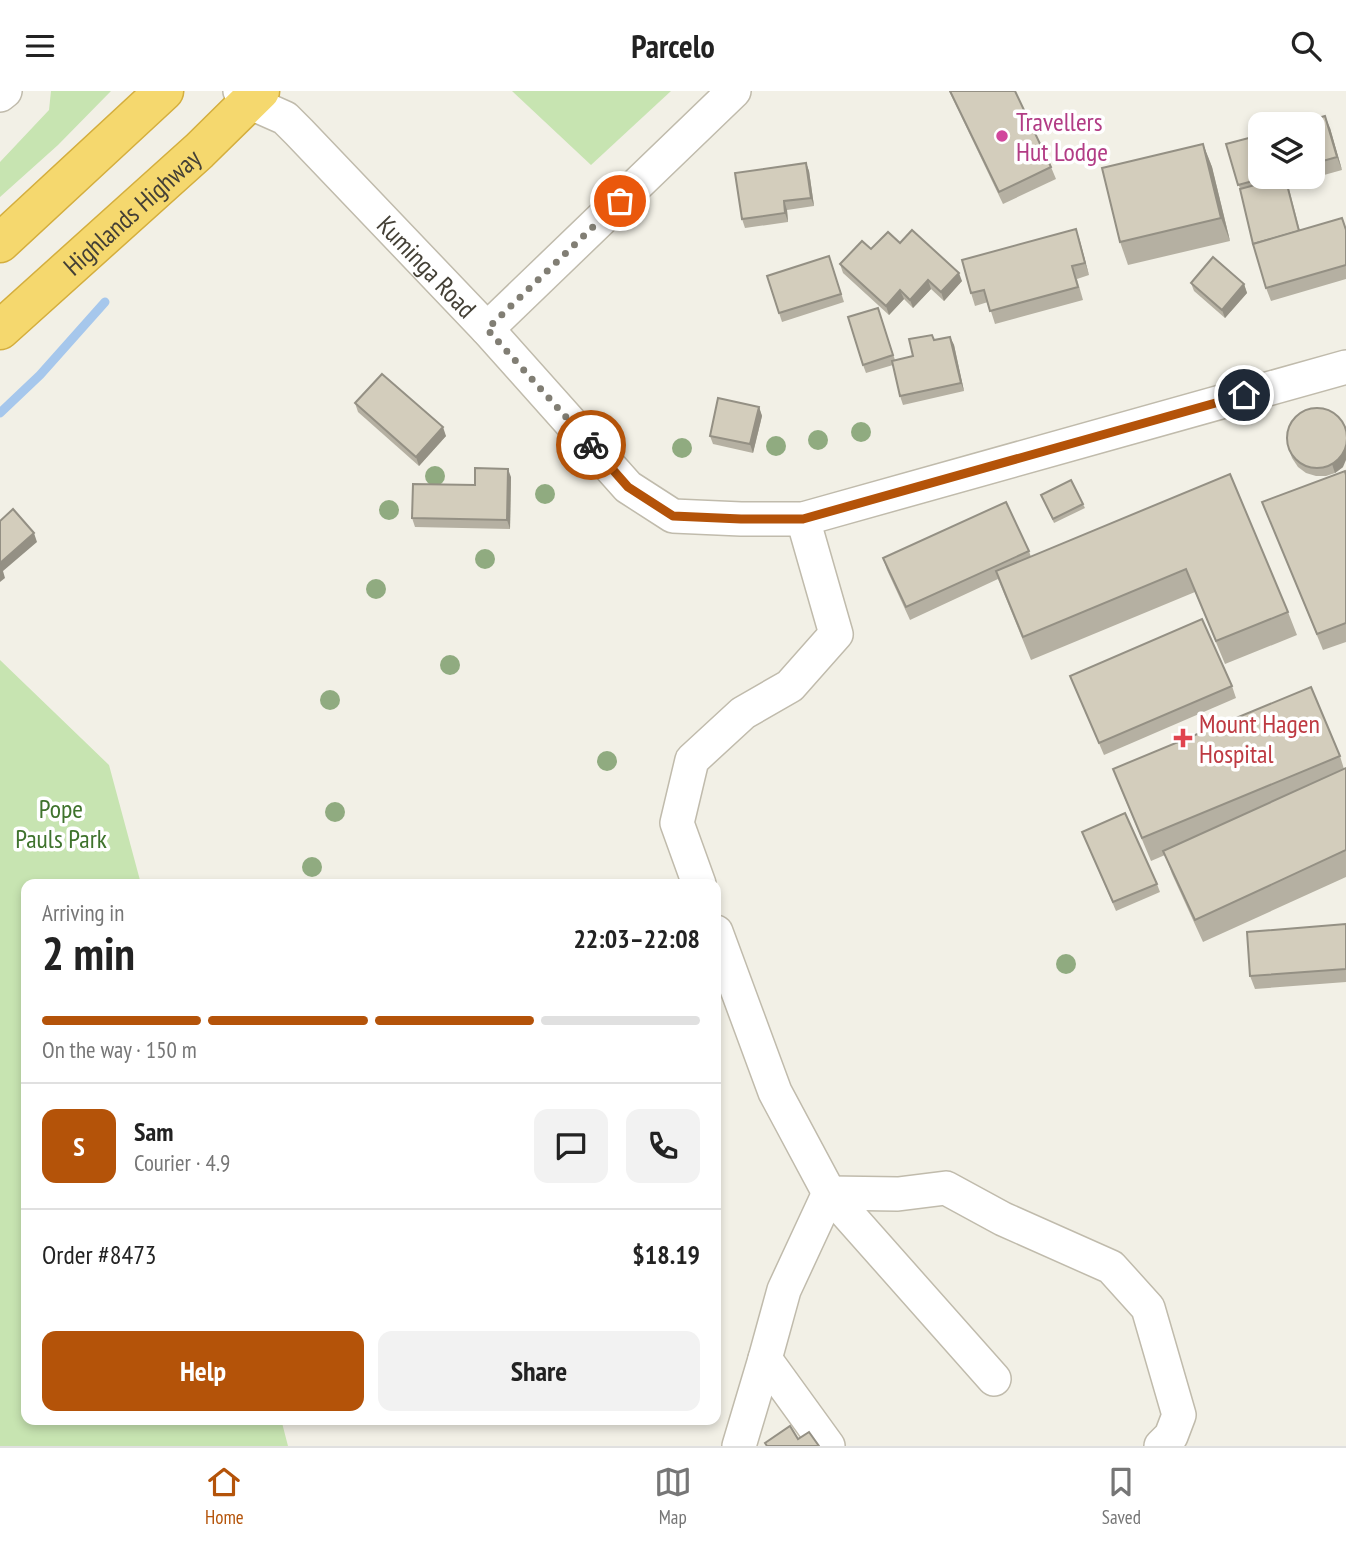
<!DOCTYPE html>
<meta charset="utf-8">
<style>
:root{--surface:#fff;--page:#f2f2f2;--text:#222;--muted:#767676;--line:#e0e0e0;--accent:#b45309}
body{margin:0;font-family:"PT Sans Narrow",sans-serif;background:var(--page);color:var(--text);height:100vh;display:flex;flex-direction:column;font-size:26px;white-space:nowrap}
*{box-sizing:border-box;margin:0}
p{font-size:23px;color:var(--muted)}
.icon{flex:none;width:38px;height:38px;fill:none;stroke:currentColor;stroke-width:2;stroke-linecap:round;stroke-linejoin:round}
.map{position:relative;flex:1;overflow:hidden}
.details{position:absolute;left:21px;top:788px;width:700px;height:546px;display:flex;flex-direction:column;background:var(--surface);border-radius:14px;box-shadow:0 4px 10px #0003}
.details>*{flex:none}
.tools{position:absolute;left:1248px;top:21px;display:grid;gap:14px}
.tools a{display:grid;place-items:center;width:77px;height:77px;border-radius:14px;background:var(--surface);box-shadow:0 4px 10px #0003;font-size:35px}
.pin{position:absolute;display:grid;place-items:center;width:60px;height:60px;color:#fff;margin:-30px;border:4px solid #fff;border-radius:50%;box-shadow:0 2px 7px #0007}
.courier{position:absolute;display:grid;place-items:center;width:70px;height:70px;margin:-35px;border:5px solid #b45309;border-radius:50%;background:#fff;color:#222;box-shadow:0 2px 9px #0007}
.head em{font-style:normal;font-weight:800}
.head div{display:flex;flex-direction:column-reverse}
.head{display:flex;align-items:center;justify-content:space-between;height:119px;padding:0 21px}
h1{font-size:46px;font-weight:800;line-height:52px}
.bar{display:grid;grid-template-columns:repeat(4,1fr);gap:10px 7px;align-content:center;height:84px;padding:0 21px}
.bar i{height:9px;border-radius:5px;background:var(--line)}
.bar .current{background:var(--accent)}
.bar p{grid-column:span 4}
.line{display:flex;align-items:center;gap:18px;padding:0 21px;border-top:2px solid var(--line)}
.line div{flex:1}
.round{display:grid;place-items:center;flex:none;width:74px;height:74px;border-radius:14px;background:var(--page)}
.primary-button{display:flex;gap:14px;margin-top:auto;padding:14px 21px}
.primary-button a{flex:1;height:80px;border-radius:14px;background:var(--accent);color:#fff;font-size:28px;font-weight:800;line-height:80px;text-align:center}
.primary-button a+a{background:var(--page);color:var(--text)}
header{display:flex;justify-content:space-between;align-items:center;height:91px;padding:0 21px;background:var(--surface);font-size:32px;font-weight:800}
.tabs{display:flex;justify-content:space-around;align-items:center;height:98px;border-top:2px solid var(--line);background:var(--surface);font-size:19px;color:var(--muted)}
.tabs a{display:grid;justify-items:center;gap:4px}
.tabs .current{color:var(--accent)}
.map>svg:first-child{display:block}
</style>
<header><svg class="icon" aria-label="menu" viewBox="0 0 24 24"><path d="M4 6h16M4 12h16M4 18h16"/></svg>Parcelo<svg class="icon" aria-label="search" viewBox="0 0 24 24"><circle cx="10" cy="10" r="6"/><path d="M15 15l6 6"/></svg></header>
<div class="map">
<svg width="1346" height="1355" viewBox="0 0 1346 1355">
<rect width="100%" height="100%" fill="#f2f0e6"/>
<g fill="#c7e4b1">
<path d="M51,0h60l-53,54 -58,52v-35l49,-52z"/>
<path d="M512,0h159l-80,74z"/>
<path d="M0,569l109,105 32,119h-115v535h255l7,27h-288z"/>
</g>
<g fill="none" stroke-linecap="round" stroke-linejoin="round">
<path stroke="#a6c7ec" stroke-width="9" d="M0,322l40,-38 65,-73"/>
<g stroke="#c0bbac" stroke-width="36">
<g id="minor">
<path id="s1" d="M240,0l9,11 36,16 14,14 188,197 141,158 45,29 68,3h62l543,-152"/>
<path d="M0,4l5,-4"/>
<path d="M487,238l247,-238"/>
<path d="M699,793l-22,-61 15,-63 51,-47 47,-27 46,-52 -33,-115"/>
<path d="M716,841l59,160 54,101 165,186"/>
<path d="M765,1268l63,87"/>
<path d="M739,1355l26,-87 19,-69 45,-97 69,1 48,-6 57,31 108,48 37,41 31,107 -8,21 -10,10"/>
</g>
</g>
<g stroke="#d4ae3e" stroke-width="41">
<g id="highway">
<path d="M0,152l164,-152"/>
<path id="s2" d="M0,239l199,-179 61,-60"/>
</g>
</g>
<use href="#minor" stroke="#fff" stroke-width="33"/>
<use href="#highway" stroke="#f5d86e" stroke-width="38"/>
</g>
<g fill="#90ab80">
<circle cx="861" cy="341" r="10"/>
<circle cx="818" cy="349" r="10"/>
<circle cx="776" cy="355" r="10"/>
<circle cx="682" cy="357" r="10"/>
<circle cx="435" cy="385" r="10"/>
<circle cx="545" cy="403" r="10"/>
<circle cx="389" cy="419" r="10"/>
<circle cx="485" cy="468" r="10"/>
<circle cx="376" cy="498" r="10"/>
<circle cx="450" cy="574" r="10"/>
<circle cx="330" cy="609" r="10"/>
<circle cx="607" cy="670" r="10"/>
<circle cx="335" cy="721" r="10"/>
<circle cx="312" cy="776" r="10"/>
<circle cx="1066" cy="873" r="10"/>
</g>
<g fill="#b5b0a2">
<path d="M949,0h66l36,76 5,12 -53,25z"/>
<path d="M1312,33l18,4 12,42 -54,15 12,46 46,-3v51l-75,22 -5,-13 -26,-99 -14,-45 34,33h52z"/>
<path d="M1203,53l9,23 18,74 -102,24 -8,-23z"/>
<path d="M806,72l3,8 5,35 -27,4 1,12 -43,6 -3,-9z"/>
<path d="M1076,138l13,46 -12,4 6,21 -88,24 -7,-22 -13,4 -4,-13z"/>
<path d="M900,152l62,38 -18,20 -13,-12 -18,19 -9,-9 -15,16 -46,-42 -3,-9 31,-15z"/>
<path d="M829,165l15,46 -62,20 -15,-46z"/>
<path d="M1191,192l53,1 3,9 -22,25 -31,-27z"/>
<path d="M878,217l17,52 18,-4 22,-16 15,-3 4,8 10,46 -61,14 -3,-9 -7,-31 -27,8 -3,-8z"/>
<path d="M355,312l91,33 -27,30 -61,-54z"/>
<path d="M759,316l3,9 -9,37 -40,-9 -3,-8z"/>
<path d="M1289,358l54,18 -8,6 -9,3h-10l-10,-3 -8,-6 -6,-9z"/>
<path d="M1230,383l58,138 9,23 -72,29 -30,-72 -164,68 -33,-81 -88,41 -23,-50 -4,-12 146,-7 2,6z"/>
<path d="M1346,384v167l-23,8 -61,-148z"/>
<path d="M511,386l-1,52 -95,-2 -3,-9z"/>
<path d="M1043,408l40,5 2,4 -31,15z"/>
<path d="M1070,585l162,10 4,12 -132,57z"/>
<path d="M1340,665l4,13 2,-1v109l-143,65 -31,-68 -7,-19 -14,6 -29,-69 -9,-23z"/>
<path d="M1082,741l75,52 3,8 -44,19z"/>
<path d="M1346,833v58l-91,7 -5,-13z"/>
</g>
<g fill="#949084">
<path d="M1325,25l5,12 12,42 -5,-13z"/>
<path d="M1203,53l9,23 18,74 -9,-23z"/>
<path d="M806,72l3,8 5,35 -3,-8z"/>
<path d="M784,110l3,9 1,12 -3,-9z"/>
<path d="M1076,138l4,12 9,34 -4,-12z"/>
<path d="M959,182l3,8 -18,20 -3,-9z"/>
<path d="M928,189l3,9 -18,19 -3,-8z"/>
<path d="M1244,193l3,9 -22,25 -3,-8z"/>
<path d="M900,199l4,9 -15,16 -3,-9z"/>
<path d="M950,246l4,8 10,46 -3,-8z"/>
<path d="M759,316l3,9 -9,37 -3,-9z"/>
<path d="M443,336l3,9 -27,30 -3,-9z"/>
<path d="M1346,354v15l-3,7 -8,6 -3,-9z"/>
<path d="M508,378l3,8 -1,52 -3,-9z"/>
<path d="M34,442l3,9 -34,29 2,7 -5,4v-19z"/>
</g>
<g fill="#d3cdbc" stroke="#949084" stroke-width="2">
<path d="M950,0h65l36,76 -52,25z"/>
<path d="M1325,25l12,41 -25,7v-40h-16z"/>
<path d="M1260,44v42h8l-30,8 -12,-41z"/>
<path d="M1203,53l18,74 -101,24 -18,-74z"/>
<path d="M806,72l5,35 -27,3 1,12 -43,6 -7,-46z"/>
<path d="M1285,86l14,54 -46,13 -13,-55z"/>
<path d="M1342,127l4,12v35l-80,23 -13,-44z"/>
<path d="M1076,138l9,34 -13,3 6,21 -88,24 -6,-21 -13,3 -9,-33z"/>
<path d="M912,139l47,43 -18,19 -13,-12 -18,20 -10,-10 -14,16 -46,-42 22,-23 9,8 17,-17 12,11z"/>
<path d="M829,165l12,38 -62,19 -12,-37z"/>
<path d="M1213,166l31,27 -22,26 -31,-27z"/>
<path d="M878,217l15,47 -30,10 -15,-48z"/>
<path d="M932,244l2,5 16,-3 11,46 -61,13 -8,-35 21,-5 -4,-17z"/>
<path d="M382,283l61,53 -27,30 -61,-54z"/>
<path d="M718,307l41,9 -9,37 -40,-8z"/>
<circle cx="1317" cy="347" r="30"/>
<path d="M475,377l33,1 -1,51 -95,-2 1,-34 62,1z"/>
<path d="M1345,380l1,4v148l-29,11 -55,-132z"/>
<path d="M1230,383l58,138 -72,29 -30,-72 -163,68 -27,-66z"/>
<path d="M1071,389l12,24 -30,15 -12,-24z"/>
<path d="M1006,411l23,49 -123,56 -23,-49z"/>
<path d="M13,418l21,24 -34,30v-42z"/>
<path d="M1202,528l30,67 -133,57 -29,-67z"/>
<path d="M1311,596l29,69 -198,82 -29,-69z"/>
<path d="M1346,677v82l-151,70 -32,-69z"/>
<path d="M1125,722l32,71 -44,18 -31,-70z"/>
<path d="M1346,833v45l-96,7 -3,-44z"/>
<path d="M790,1335l8,13 11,-7 10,14h-52l-2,-3z"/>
</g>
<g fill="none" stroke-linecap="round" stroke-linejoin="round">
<path stroke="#817e74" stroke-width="7" stroke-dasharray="0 12.6" d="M591,354l-104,-116 133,-128"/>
<path stroke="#b45309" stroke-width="9" d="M591,354l37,42 45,29 68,3h62l441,-124"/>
</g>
<circle fill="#d1479c" stroke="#fff" stroke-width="2.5" cx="1002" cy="45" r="7"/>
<path fill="#e0444e" stroke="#fff" stroke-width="2.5" d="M1179.5 636.5h7v7h7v7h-7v7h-7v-7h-7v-7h7z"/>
<g text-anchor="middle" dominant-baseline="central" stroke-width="7" stroke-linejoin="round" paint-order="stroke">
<g font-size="26" fill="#b23c85" stroke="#fff" text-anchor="start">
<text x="1016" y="30">Travellers<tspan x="1016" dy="30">Hut Lodge</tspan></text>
</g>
<g font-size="26" fill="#444036" stroke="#fff">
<text stroke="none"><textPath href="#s2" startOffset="177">Highlands Highway</textPath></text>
<text stroke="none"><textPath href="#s1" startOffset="259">Kuminga Road</textPath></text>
</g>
<g font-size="26" fill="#be3a42" stroke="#fff" text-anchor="start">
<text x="1199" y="632">Mount Hagen<tspan x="1199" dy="30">Hospital</tspan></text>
</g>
<g font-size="26" fill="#3f732d" stroke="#fff">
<text x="61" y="717">Pope<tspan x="61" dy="30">Pauls Park</tspan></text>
</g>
</g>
</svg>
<div class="tools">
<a><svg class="icon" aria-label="layers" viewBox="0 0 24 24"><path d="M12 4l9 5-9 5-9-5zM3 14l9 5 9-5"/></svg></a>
</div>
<div class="pin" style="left:620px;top:110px;background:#ea580c"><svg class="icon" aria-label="bag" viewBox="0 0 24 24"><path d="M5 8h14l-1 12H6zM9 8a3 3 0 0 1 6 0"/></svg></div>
<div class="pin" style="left:1244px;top:304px;background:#1f2937"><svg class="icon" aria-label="home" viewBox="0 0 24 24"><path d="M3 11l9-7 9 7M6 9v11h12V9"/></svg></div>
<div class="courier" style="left:591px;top:354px"><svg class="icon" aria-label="bike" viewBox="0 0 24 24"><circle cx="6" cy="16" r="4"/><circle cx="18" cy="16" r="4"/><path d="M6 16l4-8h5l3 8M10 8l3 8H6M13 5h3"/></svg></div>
<section class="details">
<div class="head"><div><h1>2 min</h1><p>Arriving in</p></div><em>22:03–22:08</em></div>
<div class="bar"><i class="current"></i><i class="current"></i><i class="current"></i><i></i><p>On the way · 150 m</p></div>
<div class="line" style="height:126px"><b class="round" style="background:var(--accent);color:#fff">S</b><div><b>Sam</b><p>Courier · 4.9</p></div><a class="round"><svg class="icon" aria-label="chat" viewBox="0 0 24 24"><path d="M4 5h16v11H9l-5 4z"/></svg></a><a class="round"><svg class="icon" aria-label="phone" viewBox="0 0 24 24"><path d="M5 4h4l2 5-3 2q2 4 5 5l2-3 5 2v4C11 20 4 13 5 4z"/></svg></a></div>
<div class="line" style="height:91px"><div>Order #8473</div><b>$18.19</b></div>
<div class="primary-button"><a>Help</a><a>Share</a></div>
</section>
</div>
<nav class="tabs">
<a class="current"><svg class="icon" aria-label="home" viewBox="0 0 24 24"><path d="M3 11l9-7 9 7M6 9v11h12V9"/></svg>Home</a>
<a><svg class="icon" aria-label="map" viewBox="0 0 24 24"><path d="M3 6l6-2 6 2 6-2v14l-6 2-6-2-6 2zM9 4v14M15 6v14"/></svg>Map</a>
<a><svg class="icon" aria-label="saved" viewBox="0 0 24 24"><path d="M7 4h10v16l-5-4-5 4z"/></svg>Saved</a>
</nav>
